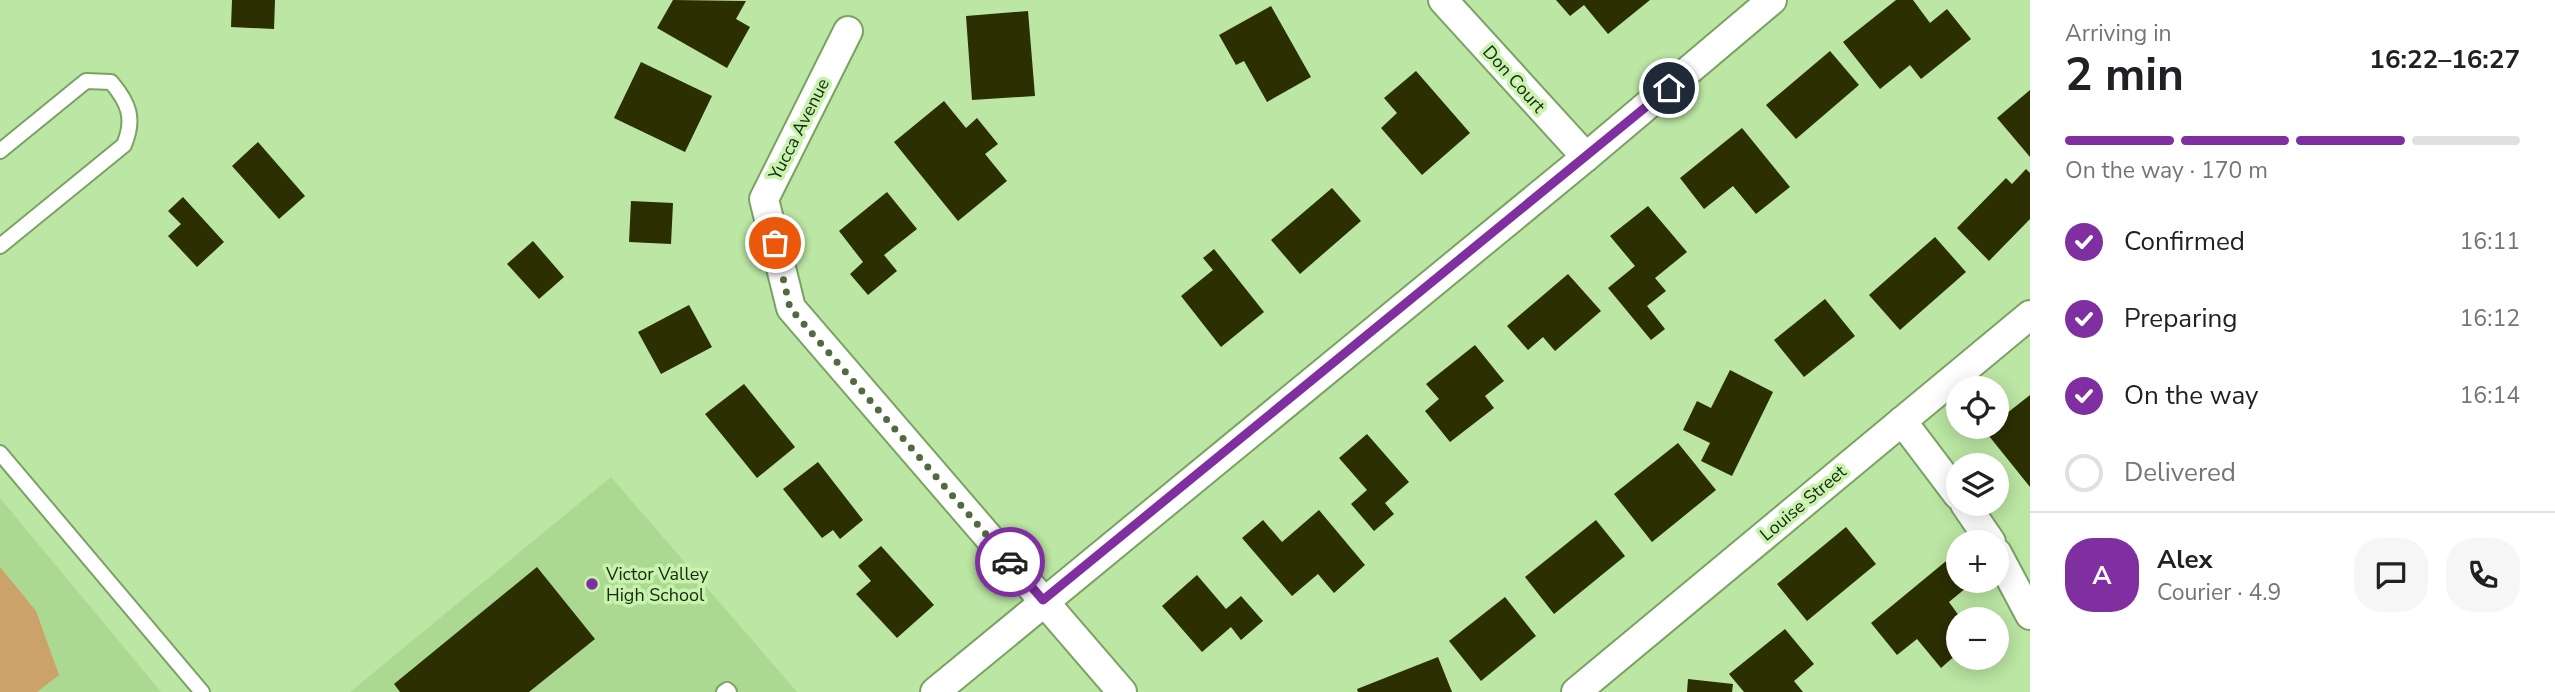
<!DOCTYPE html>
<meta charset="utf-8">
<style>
:root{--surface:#fff;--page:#f6f6f6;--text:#202124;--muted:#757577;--line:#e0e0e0;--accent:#7f2fa0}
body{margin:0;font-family:"Nunito Sans",sans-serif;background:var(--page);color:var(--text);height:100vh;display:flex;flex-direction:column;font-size:26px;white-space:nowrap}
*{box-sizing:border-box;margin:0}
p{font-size:23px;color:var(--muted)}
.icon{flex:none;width:38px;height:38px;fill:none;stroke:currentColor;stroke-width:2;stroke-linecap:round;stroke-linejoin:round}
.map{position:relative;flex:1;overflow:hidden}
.side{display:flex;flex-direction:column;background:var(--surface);width:525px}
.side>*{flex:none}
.controls{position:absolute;left:1946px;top:376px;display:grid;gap:14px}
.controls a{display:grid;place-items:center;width:63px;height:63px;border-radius:50%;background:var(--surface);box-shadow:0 4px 18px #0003;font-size:35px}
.pin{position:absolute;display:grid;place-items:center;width:60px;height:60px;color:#fff;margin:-30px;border:4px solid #fff;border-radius:50%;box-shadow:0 2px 7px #0007}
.courier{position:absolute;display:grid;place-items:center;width:70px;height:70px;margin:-35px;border:5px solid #7f2fa0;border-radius:50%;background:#fff;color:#222;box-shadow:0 2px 9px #0007}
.headline em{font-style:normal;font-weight:700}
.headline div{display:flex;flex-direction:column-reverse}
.headline{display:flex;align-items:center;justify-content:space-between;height:119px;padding:0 35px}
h1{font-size:46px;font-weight:700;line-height:52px}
.bar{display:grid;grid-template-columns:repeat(4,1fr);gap:10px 7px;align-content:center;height:84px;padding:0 35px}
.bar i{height:9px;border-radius:5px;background:var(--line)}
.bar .current{background:var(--accent)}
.bar p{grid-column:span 4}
.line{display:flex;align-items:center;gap:18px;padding:0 35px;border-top:2px solid var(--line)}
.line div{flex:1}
.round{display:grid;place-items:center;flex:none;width:74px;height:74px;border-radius:28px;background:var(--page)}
ol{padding:0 35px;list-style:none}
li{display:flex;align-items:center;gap:21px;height:77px}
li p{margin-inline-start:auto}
li .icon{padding:7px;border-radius:50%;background:var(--accent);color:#fff;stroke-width:4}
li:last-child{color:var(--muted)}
li i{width:38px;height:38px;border:4px solid var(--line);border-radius:50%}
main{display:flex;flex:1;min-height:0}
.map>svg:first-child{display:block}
</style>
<main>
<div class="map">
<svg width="2030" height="692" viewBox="0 0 2030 692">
<rect width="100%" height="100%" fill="#bbe6a3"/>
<g fill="#acd991">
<path d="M611,477l186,215h-447z"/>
<path d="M0,498l161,194h-161z"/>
</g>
<path fill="#cba26a" d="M0,567l36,44 23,64 -22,17h-37z"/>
<g fill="#2b2f02">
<path d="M232,0h43l-1,29 -43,-2z"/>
<path d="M673,0l73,1 -10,18 14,8 -23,41 -70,-40z"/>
<path d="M1556,0h94l-42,34 -24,-29 -14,11z"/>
<path d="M1896,0h17l17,23 17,-14 24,30 -50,40 -11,-14 -30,24 -37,-47z"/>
<path d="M1271,6l40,71 -44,25 -23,-41 -8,4 -17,-30z"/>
<path d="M1028,11l7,85 -63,4 -6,-84z"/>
<path d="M1830,51l29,34 -63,54 -30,-34z"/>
<path d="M641,62l71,34 -27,56 -71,-34z"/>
<path d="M1416,71l54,62 -48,42 -41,-47 16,-15 -13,-15z"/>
<path d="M2030,90v67l-33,-39z"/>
<path d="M944,101l22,27 11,-10 21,26 -13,10 22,27 -49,40 -64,-79z"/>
<path d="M1742,128l48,59 -34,27 -23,-28 -29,23 -24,-31z"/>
<path d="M258,142l47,54 -26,23 -47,-53z"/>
<path d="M2026,169l4,4v46l-41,42 -32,-33 49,-50 6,6z"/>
<path d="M1332,188l29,33 -61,53 -29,-34z"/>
<path d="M887,192l30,37 -33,26 13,16 -29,24 -18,-21 13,-12 -24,-31z"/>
<path d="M183,197l41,45 -27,25 -29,-31 13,-12 -13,-13z"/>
<path d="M631,201l42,2 -2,41 -42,-2z"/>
<path d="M1648,206l39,46 -32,26 11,13 -19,15 18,23 -14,11 -43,-52 27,-22 -25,-30z"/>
<path d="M1935,237l31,35 -66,58 -31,-35z"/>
<path d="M533,241l31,36 -25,22 -32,-35z"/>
<path d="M1214,249l50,63 -43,35 -40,-51 32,-26 -10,-12z"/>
<path d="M1568,274l33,37 -46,40 -12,-14 -15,13 -21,-24z"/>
<path d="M1825,299l30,37 -51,41 -30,-37z"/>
<path d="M689,305l23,42 -51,27 -23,-42z"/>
<path d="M1475,345l29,36 -19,15 9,12 -44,34 -25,-31 14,-12 -13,-15z"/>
<path d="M1730,370l43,22 -41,84 -31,-15 9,-18 -27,-13 14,-29 14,7z"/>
<path d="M744,384l51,63 -38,31 -52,-64z"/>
<path d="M2030,395v92l-45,-56 12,-4v-6z"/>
<path d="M1367,434l42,48 -24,21 9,11 -20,17 -23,-27 16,-14 -28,-32z"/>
<path d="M1678,443l38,47 -64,52 -38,-48z"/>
<path d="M818,462l45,58 -23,19 -7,-9 -11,8 -39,-49z"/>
<path d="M1319,510l46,55 -31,28 -16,-19 -26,22 -50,-58 21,-18 19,22z"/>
<path d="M1596,520l29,36 -71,58 -29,-37z"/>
<path d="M1846,527l30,37 -69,57 -30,-37z"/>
<path d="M881,546l53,59 -37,33 -41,-44 15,-13 -13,-15z"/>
<path d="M1951,557l7,9v15l14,2 -23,19 13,18h-4v33l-17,15 -24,-29 -20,16 -26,-32z"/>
<path d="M537,567l58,72 -66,53h-129l-6,-8z"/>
<path d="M1197,575l29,34 15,-13 22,25 -22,19 -10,-13 -29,25 -40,-46z"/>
<path d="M1505,597l31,39 -55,45 -32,-40z"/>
<path d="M1785,629l29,35 -20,17 9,11h-59l-15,-18z"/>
<path d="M1438,657l14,35h-94l-1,-3z"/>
<path d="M1688,679l45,5 -1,8h-45z"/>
</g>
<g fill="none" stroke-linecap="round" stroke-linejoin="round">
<g stroke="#7aa262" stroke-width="18">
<g id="lane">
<path d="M0,151l86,-70 25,1c18,21 24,37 13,63l-124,101"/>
<path d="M0,453l202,239"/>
<path d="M724,692l3,-2 2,2"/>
</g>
</g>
<g stroke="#7aa262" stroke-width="32">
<g id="street">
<path d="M1443,0l143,157"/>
<path d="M848,31l-84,168 27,109 331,384"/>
<path d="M1902,421l56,74"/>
<path d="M1965,504l26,38"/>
<path d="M1997,553l33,62"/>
<path d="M935,692l651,-535 186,-157"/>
<path d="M1576,692l454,-377"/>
</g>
</g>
<use href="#lane" stroke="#fff" stroke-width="14"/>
<use href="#street" stroke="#fff" stroke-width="28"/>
</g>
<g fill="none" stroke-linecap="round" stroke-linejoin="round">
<path stroke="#526a42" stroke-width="7" stroke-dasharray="0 12.6" d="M775,243l15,65 220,254"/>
<path stroke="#7f2fa0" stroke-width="9" d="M1010,562l33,38 626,-512"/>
</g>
<circle fill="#7f2fa0" stroke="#c8f3af" stroke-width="2.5" cx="592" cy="584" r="7"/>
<g text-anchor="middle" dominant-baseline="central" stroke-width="7" stroke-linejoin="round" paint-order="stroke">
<g font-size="18" fill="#19280e" stroke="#c8f3af">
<text transform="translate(1514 79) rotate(48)">Don Court</text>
<text transform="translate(799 129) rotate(-63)">Yucca Avenue</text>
<text transform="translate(1803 503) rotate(-40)">Louise Street</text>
</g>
<g font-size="18" fill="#19280e" stroke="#c8f3af" text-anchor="start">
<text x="606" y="574">Victor Valley<tspan x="606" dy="21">High School</tspan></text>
</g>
</g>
</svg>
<div class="controls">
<a><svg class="icon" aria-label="locate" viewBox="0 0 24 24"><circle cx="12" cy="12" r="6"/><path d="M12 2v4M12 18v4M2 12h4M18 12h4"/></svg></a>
<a><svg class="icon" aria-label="layers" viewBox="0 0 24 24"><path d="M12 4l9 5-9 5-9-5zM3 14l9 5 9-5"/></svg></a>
<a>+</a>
<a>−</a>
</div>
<div class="pin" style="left:775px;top:243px;background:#ea580c"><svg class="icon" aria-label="bag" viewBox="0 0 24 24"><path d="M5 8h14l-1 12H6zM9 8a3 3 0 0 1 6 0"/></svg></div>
<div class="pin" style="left:1669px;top:88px;background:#1f2937"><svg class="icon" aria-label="home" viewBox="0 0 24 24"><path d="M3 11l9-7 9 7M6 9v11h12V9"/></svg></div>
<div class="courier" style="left:1010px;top:562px"><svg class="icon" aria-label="car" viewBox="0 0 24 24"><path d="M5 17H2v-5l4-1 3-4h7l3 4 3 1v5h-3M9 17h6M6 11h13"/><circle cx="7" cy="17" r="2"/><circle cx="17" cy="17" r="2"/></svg></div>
</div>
<section class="side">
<div class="headline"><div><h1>2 min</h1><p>Arriving in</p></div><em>16:22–16:27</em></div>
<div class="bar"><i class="current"></i><i class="current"></i><i class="current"></i><i></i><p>On the way · 170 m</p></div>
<ol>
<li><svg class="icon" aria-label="check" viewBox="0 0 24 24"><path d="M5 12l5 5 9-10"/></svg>Confirmed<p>16:11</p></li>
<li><svg class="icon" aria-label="check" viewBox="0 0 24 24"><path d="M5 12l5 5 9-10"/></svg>Preparing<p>16:12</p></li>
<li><svg class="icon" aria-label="check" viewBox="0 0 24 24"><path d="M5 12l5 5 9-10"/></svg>On the way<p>16:14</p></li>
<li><i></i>Delivered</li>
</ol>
<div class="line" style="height:126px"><b class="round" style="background:var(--accent);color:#fff">A</b><div><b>Alex</b><p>Courier · 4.9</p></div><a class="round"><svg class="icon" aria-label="chat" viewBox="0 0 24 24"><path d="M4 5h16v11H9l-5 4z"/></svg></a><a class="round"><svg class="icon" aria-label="phone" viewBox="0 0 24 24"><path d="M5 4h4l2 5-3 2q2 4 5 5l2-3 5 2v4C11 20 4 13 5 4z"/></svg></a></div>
</section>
</main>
